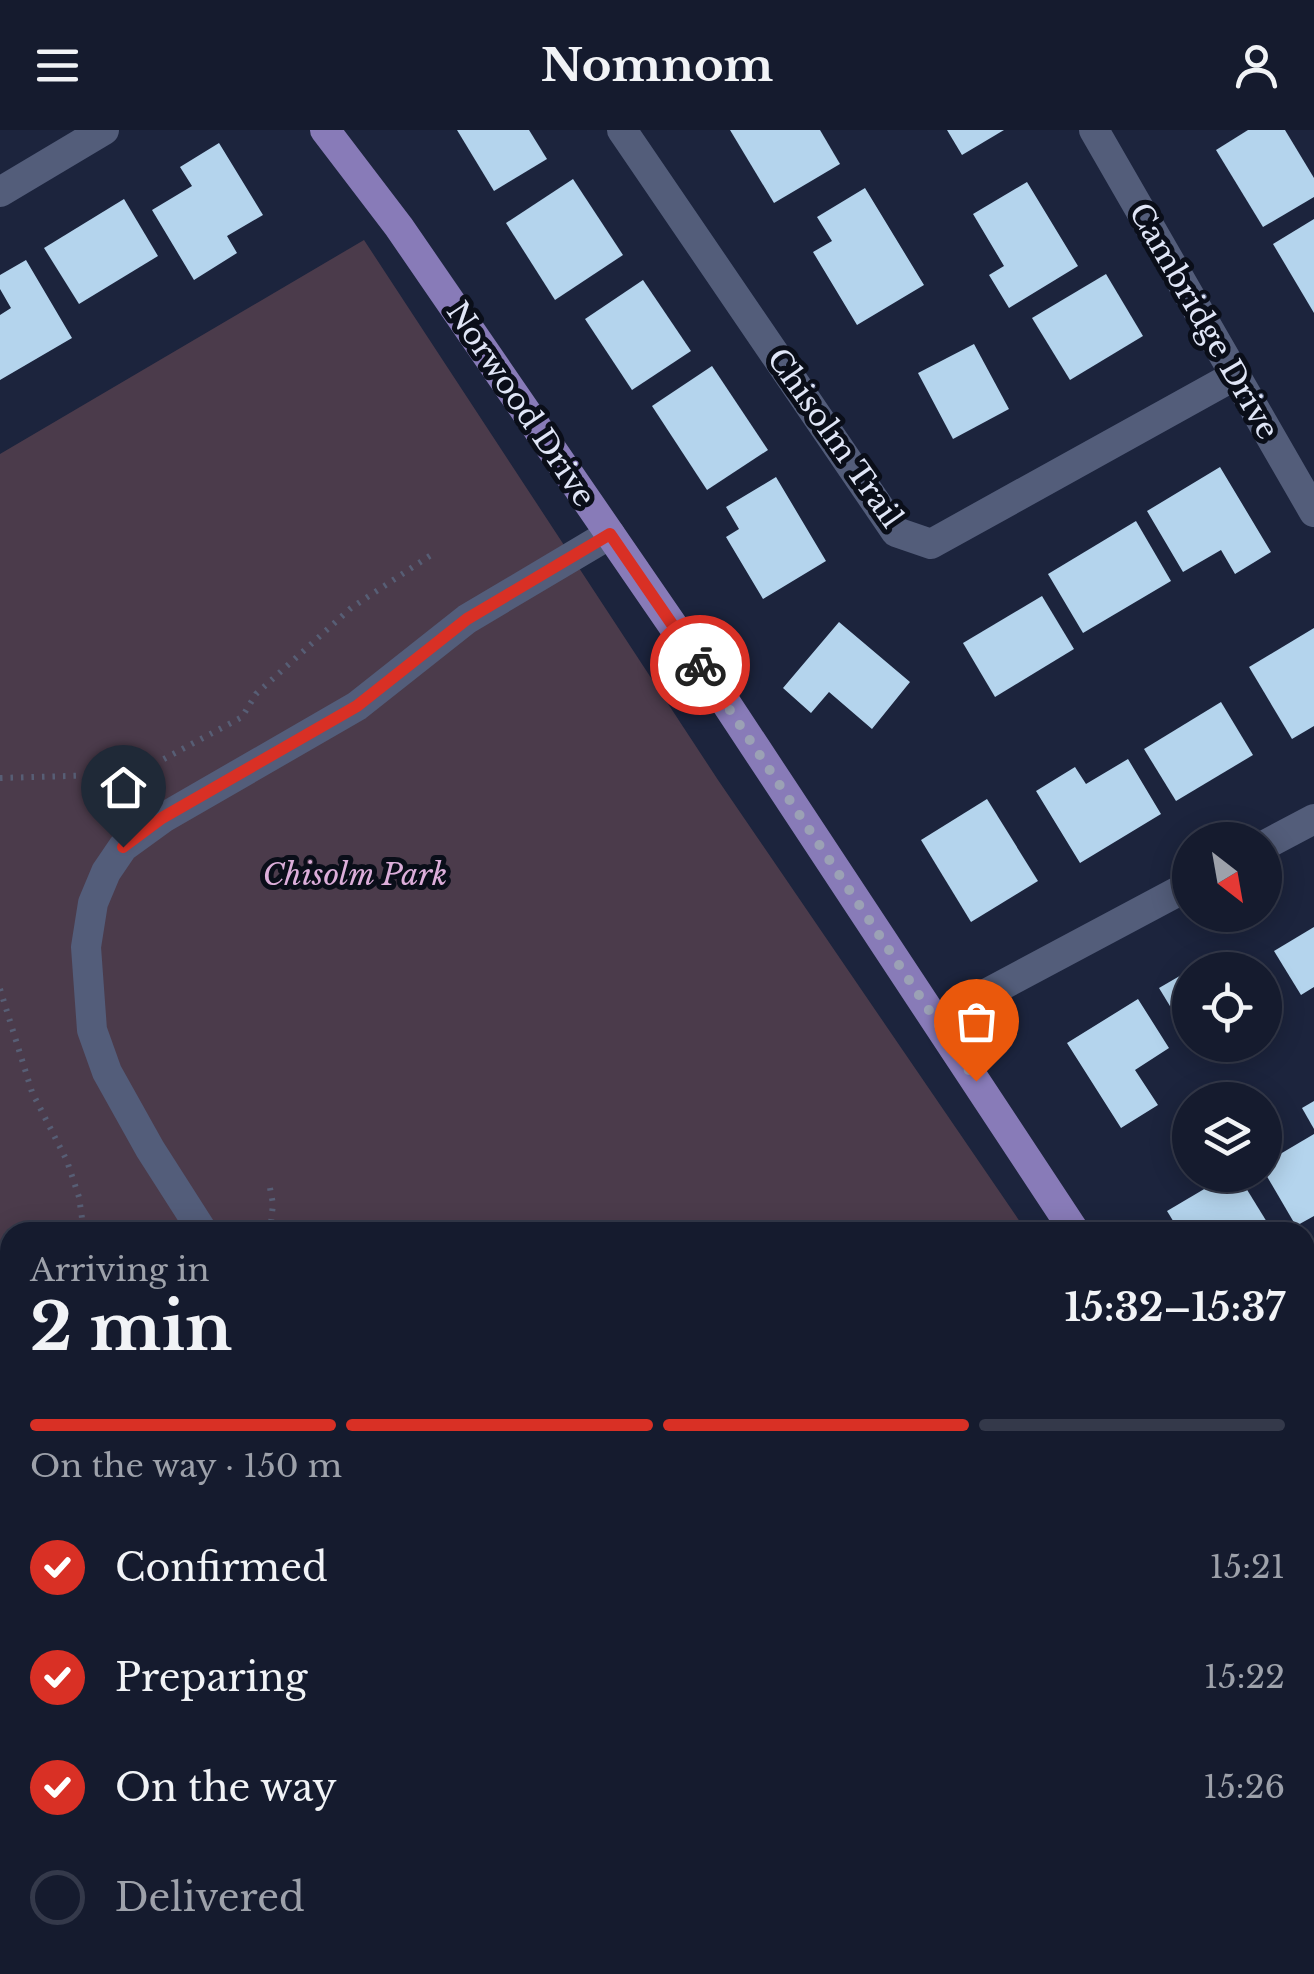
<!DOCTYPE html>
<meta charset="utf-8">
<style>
:root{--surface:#151b2e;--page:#22283a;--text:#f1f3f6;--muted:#9da1aa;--line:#34394a;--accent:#d93025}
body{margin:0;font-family:"Libre Baskerville",serif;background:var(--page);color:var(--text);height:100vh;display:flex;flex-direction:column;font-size:38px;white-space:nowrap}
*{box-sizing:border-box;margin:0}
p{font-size:32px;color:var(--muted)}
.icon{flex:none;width:55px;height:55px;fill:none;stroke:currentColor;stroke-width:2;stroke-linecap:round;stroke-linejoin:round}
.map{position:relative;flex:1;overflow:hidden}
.drawer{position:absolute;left:0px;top:1092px;width:1315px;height:752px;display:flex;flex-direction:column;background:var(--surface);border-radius:30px 30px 0 0;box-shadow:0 5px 25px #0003,0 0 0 2px var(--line)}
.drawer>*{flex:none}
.needle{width:65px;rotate:149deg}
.fabs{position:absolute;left:1172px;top:692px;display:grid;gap:20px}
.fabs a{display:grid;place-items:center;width:110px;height:110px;border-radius:50%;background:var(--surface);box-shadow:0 5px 25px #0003,0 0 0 2px var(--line);font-size:50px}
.pin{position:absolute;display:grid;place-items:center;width:85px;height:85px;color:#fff;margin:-102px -42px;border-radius:50% 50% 50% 0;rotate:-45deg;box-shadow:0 0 10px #0007}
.pin .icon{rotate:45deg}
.courier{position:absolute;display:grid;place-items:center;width:100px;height:100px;margin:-50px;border:8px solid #d93025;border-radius:50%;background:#fff;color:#222;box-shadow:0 2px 12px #0007}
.head em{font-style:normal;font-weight:700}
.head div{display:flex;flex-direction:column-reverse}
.head{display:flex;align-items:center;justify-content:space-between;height:170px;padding:0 30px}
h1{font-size:65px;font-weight:700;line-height:75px}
.bar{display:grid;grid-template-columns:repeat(4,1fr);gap:15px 10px;align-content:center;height:120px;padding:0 30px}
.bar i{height:12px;border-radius:8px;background:var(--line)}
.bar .selected{background:var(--accent)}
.bar p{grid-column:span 4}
ol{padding:0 30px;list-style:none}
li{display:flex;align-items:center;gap:30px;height:110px}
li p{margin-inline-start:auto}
li .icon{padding:10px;border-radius:50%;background:var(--accent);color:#fff;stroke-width:4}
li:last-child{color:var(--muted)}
li i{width:55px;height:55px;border:5px solid var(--line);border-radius:50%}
header{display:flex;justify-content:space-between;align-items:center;height:130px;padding:0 30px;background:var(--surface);font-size:45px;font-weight:700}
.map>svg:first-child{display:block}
</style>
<header><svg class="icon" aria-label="menu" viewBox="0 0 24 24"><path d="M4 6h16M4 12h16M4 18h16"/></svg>Nomnom<svg class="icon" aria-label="person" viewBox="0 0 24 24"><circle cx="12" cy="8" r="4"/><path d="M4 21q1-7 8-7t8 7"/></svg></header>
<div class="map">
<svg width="1314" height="1844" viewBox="0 0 1314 1844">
<rect width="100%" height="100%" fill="#1c243d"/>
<path fill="#4b3b4b" d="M364,110l354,540 309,452h-1017v733h968l5,9h-983v-1520z"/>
<path fill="#001014" d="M0,1131l10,10v46l-10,-13z"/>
<g fill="#b4d4ed">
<path d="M457,0h72l18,29 -53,32z"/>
<path d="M730,0h90l20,34 -66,39z"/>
<path d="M947,0h57l-42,25z"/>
<path d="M1248,0h37l29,48v19l-51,30 -47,-77z"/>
<path d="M219,13l44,72 -36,21 10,17 -43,27 -42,-70 40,-24 -12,-19z"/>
<path d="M573,49l50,76 -68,45 -49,-77z"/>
<path d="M1027,52l51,84 -69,42 -20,-33 15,-9 -31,-52z"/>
<path d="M865,58l59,97 -67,40 -44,-73 19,-11 -15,-24z"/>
<path d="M124,69l34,57 -79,48 -35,-56z"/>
<path d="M1314,89v94l-41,-69z"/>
<path d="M26,130l46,78 -72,42v-65l11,-7 -11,-19v-14z"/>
<path d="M1106,144l37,62 -73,44 -38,-62z"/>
<path d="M643,150l48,71 -59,39 -47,-71z"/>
<path d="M974,214l35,65 -56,30 -35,-66z"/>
<path d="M712,236l56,84 -61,40 -55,-84z"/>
<path d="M1220,337l51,85 -36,22 -14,-24 -38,22 -36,-61z"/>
<path d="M776,347l50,84 -63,38 -37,-62 13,-8 -13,-22z"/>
<path d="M1136,391l35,60 -88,52 -35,-59z"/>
<path d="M1042,466l32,53 -79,48 -32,-54z"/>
<path d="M839,492l71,60 -38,47 -43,-37 -18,21 -28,-25z"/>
<path d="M1314,498v98l-22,13 -43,-72z"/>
<path d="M1221,572l32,53 -77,46 -32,-52z"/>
<path d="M1128,629l33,55 -81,49 -44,-72 39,-24 11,17z"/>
<path d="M987,669l51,82 -67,41 -50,-82z"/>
<path d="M1314,797v60l-13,8 -27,-44z"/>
<path d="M1245,825l9,15h-34z"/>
<path d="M1190,840v69l-31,-51z"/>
<path d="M1265,858l13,22 -13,7z"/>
<path d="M1138,869l31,49 -34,22 23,35 -37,23 -54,-85z"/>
<path d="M1193,915h26l-19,11z"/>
<path d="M1314,971v28l-12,-21z"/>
<path d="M1314,1004v82l-18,10 -31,-53v-10z"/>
<path d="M1228,1045h10l35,57h-93l-13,-21z"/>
<path d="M1314,1262v35l-9,-16v-14z"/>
<path d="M1305,1702l9,8v104l-9,8z"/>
<path d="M1039,1835h105l-8,9h-90z"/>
<path d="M1231,1836l47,-1 1,1 -15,4z"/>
</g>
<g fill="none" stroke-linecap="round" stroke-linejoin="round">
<g stroke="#575e75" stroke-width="6" stroke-dasharray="2.5 8" stroke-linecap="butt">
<path d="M136,644l106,-57 14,-23 95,-86 80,-53"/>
<path d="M0,648l136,-4 12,20"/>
<path d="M0,859l32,103 35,69 12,36 5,35"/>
<path d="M270,1058l3,16 -3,28"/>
<path d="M345,1102h1"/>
<path d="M0,1209l10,-6"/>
<path d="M0,1752l10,5"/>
<path d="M186,1835l17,9"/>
<path d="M359,1844v-9"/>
</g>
<g stroke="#535d7a" stroke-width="30">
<path d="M622,0l274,402 35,12 303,-168"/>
<path d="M1094,0l220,382"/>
<path d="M0,62l104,-62"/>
<path d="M1265,715l49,-26"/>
<path d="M937,890l253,-135"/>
<path d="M203,1102l-53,-83 -43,-77 -15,-42 -6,-83 7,-44 13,-31 17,-25 40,-29 194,-112 110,-87 143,-85"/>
<path d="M1305,1189l9,-5"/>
<path d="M450,1835l2,9"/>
<path d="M623,1835l4,9"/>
</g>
<g stroke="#887bb8" stroke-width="30">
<path d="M325,0l74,97 325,473 351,532"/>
<path d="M1305,1458l9,15"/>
</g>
</g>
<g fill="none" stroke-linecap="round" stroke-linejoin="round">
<path stroke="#9ba1b5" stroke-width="10" stroke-dasharray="0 18" d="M700,535l276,416"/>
<path stroke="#d93025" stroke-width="12" d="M123,717l39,-29 195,-112 110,-87 143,-85 90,131"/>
</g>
<g text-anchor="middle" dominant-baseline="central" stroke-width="10" stroke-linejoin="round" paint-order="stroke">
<g font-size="30" fill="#dfe5f6" stroke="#0a0e19">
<text transform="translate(1204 191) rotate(60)">Cambridge Drive</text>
<text transform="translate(521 274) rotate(56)">Norwood Drive</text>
<text transform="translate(835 308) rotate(55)">Chisolm Trail</text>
</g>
<g font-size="30" font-style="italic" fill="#dcaeda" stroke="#0a0e19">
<text x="355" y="744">Chisolm Park</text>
</g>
</g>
</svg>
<div class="fabs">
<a><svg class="needle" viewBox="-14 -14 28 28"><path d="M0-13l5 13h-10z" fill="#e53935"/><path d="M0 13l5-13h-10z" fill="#9da1aa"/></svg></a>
<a><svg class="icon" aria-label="locate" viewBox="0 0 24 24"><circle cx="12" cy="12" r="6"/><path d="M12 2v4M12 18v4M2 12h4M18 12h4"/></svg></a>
<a><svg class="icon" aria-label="layers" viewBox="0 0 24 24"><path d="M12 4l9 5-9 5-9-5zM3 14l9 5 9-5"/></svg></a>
</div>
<div class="pin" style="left:976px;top:951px;background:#ea580c"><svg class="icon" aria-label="bag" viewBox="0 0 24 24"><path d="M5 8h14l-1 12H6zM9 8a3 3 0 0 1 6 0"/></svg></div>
<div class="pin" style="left:123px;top:717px;background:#1f2937"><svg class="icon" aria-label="home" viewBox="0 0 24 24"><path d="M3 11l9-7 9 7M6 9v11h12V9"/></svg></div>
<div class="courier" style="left:700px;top:535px"><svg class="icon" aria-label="bike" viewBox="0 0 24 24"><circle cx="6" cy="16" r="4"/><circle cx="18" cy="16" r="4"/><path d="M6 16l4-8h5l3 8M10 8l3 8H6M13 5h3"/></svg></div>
<section class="drawer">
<div class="head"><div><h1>2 min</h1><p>Arriving in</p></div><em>15:32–15:37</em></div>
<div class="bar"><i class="selected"></i><i class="selected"></i><i class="selected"></i><i></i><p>On the way · 150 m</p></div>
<ol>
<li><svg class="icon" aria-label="check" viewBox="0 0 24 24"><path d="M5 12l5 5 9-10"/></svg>Confirmed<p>15:21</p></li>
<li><svg class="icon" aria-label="check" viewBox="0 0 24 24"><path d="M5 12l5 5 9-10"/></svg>Preparing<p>15:22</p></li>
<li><svg class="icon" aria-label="check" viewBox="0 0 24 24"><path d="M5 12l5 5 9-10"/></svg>On the way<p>15:26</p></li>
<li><i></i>Delivered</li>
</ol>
</section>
</div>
